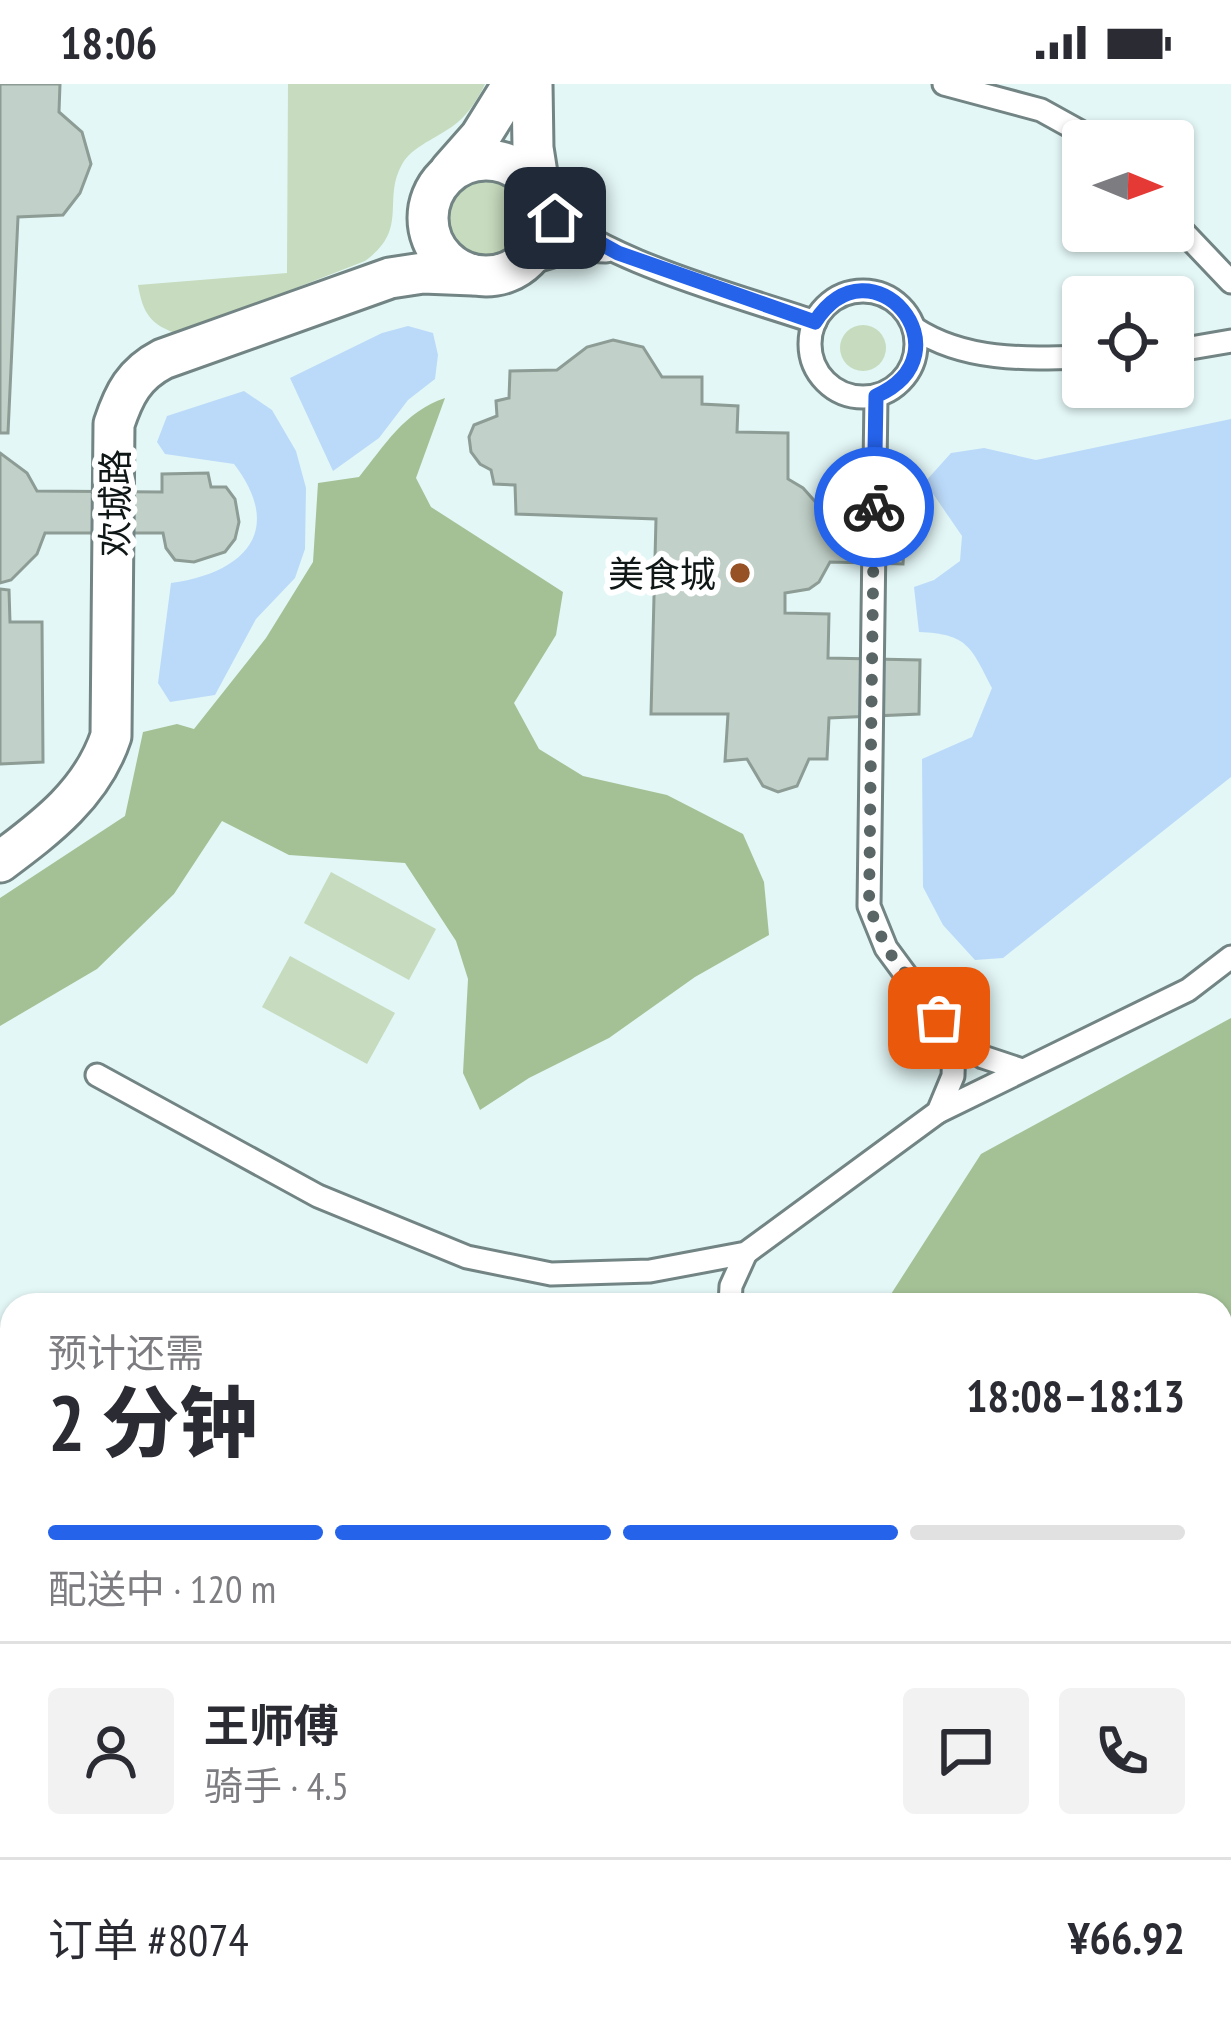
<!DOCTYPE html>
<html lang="zh">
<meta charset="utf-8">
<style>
:root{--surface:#fff;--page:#f2f2f3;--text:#2b2b33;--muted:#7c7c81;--line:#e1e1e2;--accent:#2563eb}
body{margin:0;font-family:"PT Sans Narrow","Noto Sans SC",sans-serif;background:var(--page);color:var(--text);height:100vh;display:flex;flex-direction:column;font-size:45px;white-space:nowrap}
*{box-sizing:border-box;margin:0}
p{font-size:39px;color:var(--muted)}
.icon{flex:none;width:66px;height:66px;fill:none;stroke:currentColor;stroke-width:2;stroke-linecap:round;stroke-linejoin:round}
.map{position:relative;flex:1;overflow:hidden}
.sheet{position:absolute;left:0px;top:1209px;width:1233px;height:747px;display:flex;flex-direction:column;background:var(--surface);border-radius:36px 36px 0 0;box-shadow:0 3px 9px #0004}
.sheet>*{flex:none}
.needle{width:78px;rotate:91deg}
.controls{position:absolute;left:1062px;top:36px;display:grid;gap:24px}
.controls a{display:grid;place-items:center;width:132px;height:132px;border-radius:12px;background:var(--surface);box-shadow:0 3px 9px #0004;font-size:60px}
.pin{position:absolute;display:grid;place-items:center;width:102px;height:102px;color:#fff;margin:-51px;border-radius:24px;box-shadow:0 6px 18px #0006}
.courier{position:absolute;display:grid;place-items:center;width:120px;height:120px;margin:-60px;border:9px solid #2563eb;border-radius:50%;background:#fff;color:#222;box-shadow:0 3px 15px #0007}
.headline em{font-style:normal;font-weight:800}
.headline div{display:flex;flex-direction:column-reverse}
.headline{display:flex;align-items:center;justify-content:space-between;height:204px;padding:0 48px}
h1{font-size:78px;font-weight:800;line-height:90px}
.bar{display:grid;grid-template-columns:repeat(4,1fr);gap:18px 12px;align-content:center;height:144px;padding:0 48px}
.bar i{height:15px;border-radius:9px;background:var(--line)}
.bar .on{background:var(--accent)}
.bar p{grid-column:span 4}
.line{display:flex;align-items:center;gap:30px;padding:0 48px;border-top:3px solid var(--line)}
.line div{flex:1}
.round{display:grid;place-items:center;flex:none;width:126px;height:126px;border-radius:12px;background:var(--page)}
.status{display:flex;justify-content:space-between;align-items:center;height:84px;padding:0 60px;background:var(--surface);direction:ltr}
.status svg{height:33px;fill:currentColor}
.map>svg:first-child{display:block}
</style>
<div class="status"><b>18:06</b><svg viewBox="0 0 49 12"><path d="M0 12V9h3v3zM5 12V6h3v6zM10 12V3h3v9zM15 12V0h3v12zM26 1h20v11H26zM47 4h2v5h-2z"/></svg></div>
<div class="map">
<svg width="1231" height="1955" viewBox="0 0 1231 1955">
<rect width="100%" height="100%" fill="#e3f7f6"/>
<g fill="#c7dbbe">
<path d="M288,0h197c-6,13 -16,29 -27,38 -16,14 -42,22 -54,39 -24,38 7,67 -39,100l-187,73c-27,-9 -35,-20 -40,-49l149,-12z"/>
<circle cx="485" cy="134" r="40"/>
<circle cx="863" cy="264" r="23"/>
<path d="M331,788l105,57 -27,51 -105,-57z"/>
<path d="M290,872l105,57 -28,51 -105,-57z"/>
<path d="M0,1622l12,6v316h813l33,11h-858z"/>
</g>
<g fill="#a4c196">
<path d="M445,314l-29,80 15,29 132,85 -7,43 -42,68 25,46 44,27 84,19 76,39 21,48 5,53 -74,42 -86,61 -80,40 -49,32 -17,-37 5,-94 -12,-38 -51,-78 -116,-8 -67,-34 -48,73 -77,75 -97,57v-128l125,-82 18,-84 34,-8 17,5 72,-91 47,-76 5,-79 41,-6c26,-32 45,-65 86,-79z"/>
<path d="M1231,934v842l-10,-6v-549h-337l97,-151z"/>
<path d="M0,1255l5,58 7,6v276l-12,-5z"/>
</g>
<g fill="#bbdaf9">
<path d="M408,242l25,7 5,22 -3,24 -27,21 -29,38 -46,33 -43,-93 92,-45z"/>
<path d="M244,307l28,19 24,41 10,37 -1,61 -10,29 -39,41 -41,76 -45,7 -12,-19 13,-100c72,-10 115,-51 63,-119l-69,-10 -8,-12 10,-26z"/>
<path d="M1231,335v358l-228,181 -28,2 -32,-35 -20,-38 -1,-128 50,-22 20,-49c-21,-41 -24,-54 -73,-56l-5,-45 20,-7 26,-19 2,-25 -37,-54 26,-29 33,-5 52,12z"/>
<path d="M205,1944h184l18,11h-224z"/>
</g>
<g fill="#c1d1c9" stroke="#8d9c95" stroke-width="3">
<path d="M0,0h60l-1,28 23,20 9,32 -11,29 -17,22 -45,2 -10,216h-8z"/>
<path d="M613,256l30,7 19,30h40v27l36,2 -1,26 51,1v46l15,9 26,29 77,1 -3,46 -73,-2 -11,20 -10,7 -24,4v20l44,1 -1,44 92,2 -1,54 -90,4 -2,41h-18l-12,27 -19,6 -15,-6 -16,-27 -22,2 3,-47h-77l5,-195 -140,-5 -1,-29 -21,-1 -3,-14 -11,-6 -9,-12 -2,-15 5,-12 23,-9 -1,-15 13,-3 1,-27 47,-1 30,-23z"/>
<path d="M0,369l27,20 10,18 125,1v-18l46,-1 3,14h15l9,12 4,23 -4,17 -10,13 -31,10 -19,-2 -9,-12 -3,-15h-118l-8,21 -26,26 -11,3z"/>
<path d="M0,505l9,1 1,32h32l1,140 -43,2z"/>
</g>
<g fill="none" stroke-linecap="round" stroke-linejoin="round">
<g stroke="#728483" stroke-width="27">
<g id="lane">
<path d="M944,0l97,26 56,31"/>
<path d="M541,115c43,58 202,98 274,123"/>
<path d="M1173,137l58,61"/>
<path d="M519,182l54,-16 33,1"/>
<circle cx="863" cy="260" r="53"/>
<path d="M914,244c50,33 110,31 169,29"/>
<path d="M1173,267l58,-10"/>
<path d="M954,956l29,17 39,13"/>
<path d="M97,991l221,121 149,61 84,17 99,-3 96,-18 192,-141 15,-36 1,-36 -68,-92 -17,-42 7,-510"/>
<path d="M938,1028l250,-122 43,-33"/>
<path d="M730,1221l1,-19 15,-33"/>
</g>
</g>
<g stroke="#728483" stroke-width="45">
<g id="street">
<path d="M532,0l1,64 8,51"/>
<circle cx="486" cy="134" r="58"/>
<path d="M450,87l30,-34 33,-53"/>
<path d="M0,778c47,-35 92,-69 111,-126l3,-312c10,-30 20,-50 49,-65l227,-81 33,-5 50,2"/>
</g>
</g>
<use href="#lane" stroke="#fff" stroke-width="21"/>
<use href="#street" stroke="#fff" stroke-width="39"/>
</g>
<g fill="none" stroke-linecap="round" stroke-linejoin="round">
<path stroke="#5a6565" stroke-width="12" stroke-dasharray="0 21.6" d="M874,423l-5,399 17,42 53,70"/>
<path stroke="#2563eb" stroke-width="15" d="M555,134l63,35 197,69c56,-87 157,31 61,74l-2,111"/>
</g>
<circle fill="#965124" stroke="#fff" stroke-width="4.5" cx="740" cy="489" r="12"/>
<g text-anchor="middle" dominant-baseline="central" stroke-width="12" stroke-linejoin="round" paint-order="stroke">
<g font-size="36" fill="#101717" stroke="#fff">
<text transform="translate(114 419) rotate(-90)">欢城路</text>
</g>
<g font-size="36" fill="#101717" stroke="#fff" text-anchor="end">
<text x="716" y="489">美食城</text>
</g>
</g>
</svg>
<div class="controls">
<a><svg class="needle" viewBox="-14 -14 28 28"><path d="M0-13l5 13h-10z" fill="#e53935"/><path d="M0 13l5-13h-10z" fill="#7c7c81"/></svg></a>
<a><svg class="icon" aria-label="locate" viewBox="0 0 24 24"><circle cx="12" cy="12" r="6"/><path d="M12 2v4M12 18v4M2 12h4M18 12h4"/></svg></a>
</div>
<div class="pin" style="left:939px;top:934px;background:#ea580c"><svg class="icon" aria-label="bag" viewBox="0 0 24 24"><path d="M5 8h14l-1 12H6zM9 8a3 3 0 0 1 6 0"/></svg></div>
<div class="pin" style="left:555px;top:134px;background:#1f2937"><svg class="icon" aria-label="home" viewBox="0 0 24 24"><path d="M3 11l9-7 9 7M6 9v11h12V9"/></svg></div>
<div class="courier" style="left:874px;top:423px"><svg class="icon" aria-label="bike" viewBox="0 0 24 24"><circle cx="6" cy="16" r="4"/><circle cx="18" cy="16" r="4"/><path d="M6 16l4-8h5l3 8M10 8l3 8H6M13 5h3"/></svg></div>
<section class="sheet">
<div class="headline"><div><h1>2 分钟</h1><p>预计还需</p></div><em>18:08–18:13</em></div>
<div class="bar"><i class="on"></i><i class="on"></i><i class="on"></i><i></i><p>配送中 · 120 m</p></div>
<div class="line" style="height:216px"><a class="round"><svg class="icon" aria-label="person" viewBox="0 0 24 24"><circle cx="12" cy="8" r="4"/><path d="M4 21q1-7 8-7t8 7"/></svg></a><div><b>王师傅</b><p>骑手 · 4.5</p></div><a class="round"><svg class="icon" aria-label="chat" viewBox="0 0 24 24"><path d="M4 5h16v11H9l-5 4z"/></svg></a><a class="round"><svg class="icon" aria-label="phone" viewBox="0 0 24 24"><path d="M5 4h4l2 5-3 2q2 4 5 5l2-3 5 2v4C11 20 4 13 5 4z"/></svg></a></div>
<div class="line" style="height:156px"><div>订单 #8074</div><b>¥66.92</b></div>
</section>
</div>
